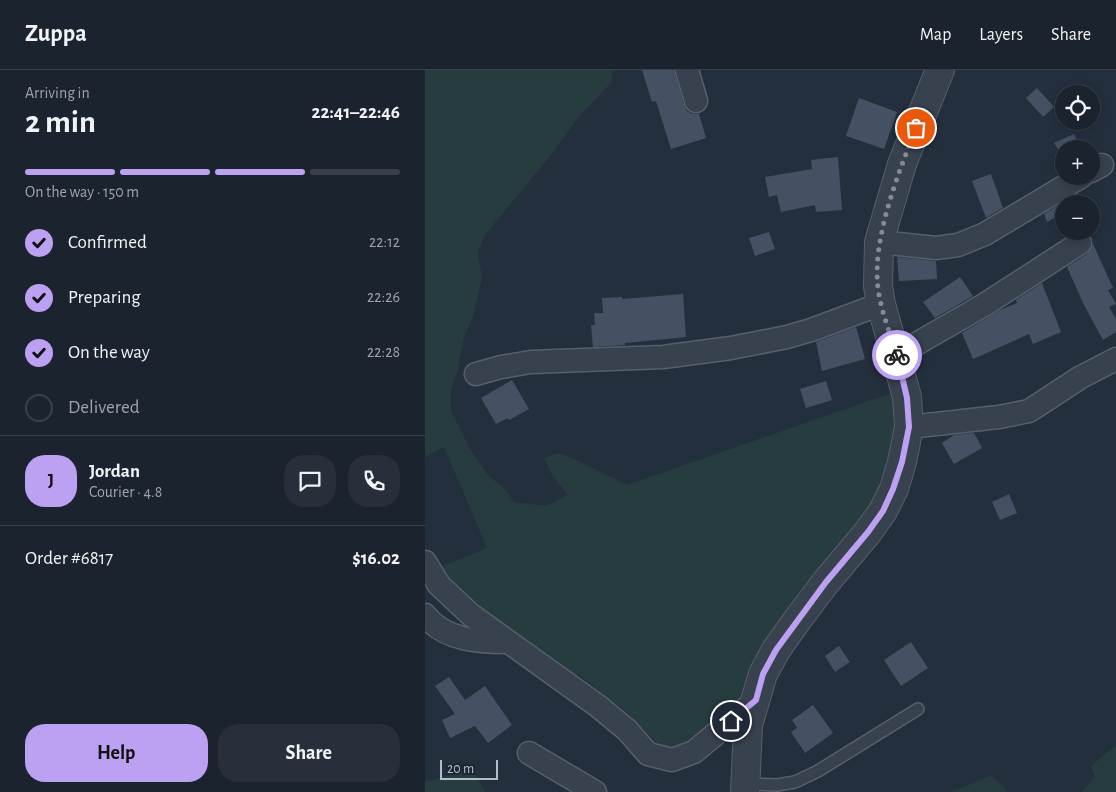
<!DOCTYPE html>
<meta charset="utf-8">
<style>
:root{--surface:#1b232e;--page:#282f3a;--text:#f1f3f6;--muted:#a0a4aa;--line:#39404a;--accent:#bca0f2}
body{margin:0;font-family:"Alegreya Sans",sans-serif;background:var(--page);color:var(--text);height:100vh;display:flex;flex-direction:column;font-size:19px;white-space:nowrap}
*{box-sizing:border-box;margin:0}
p{font-size:16px;color:var(--muted)}
.icon{flex:none;width:28px;height:28px;fill:none;stroke:currentColor;stroke-width:2;stroke-linecap:round;stroke-linejoin:round}
.map{position:relative;flex:1;overflow:hidden}
.drawer{display:flex;flex-direction:column;background:var(--surface);width:425px}
.drawer>*{flex:none}
.tools{position:absolute;left:630px;top:15px;display:grid;gap:10px}
.tools a{display:grid;place-items:center;width:45px;height:45px;border-radius:50%;background:var(--surface);box-shadow:0 2px 8px #0003,0 0 0 1px var(--line);font-size:25px}
.scale{position:absolute;left:15px;bottom:12px;width:58px;box-sizing:border-box;padding-left:5px;border:2px solid #b4bcc9;border-top:0;font-size:14px;line-height:18px;white-space:nowrap;color:#b4bcc9;-webkit-text-stroke:4px #1d2633;paint-order:stroke}
.pin{position:absolute;display:grid;place-items:center;width:42px;height:42px;color:#fff;margin:-21px;border:2px solid #fff;border-radius:50%;box-shadow:0 1px 5px #0007}
.courier{position:absolute;display:grid;place-items:center;width:50px;height:50px;margin:-25px;border:4px solid #bca0f2;border-radius:50%;background:#fff;color:#222;box-shadow:0 1px 6px #0007}
.headline em{font-style:normal;font-weight:700}
.headline div{display:flex;flex-direction:column-reverse}
.headline{display:flex;align-items:center;justify-content:space-between;height:85px;padding:0 25px}
h1{font-size:32px;font-weight:700;line-height:38px}
.bar{display:grid;grid-template-columns:repeat(4,1fr);gap:8px 5px;align-content:center;height:60px;padding:0 25px}
.bar i{height:6px;border-radius:4px;background:var(--line)}
.bar .active{background:var(--accent)}
.bar p{grid-column:span 4}
.line{display:flex;align-items:center;gap:12px;padding:0 25px;border-top:1px solid var(--line)}
.line div{flex:1}
.round{display:grid;place-items:center;flex:none;width:52px;height:52px;border-radius:20px;background:var(--page)}
ol{padding:0 25px;list-style:none}
li{display:flex;align-items:center;gap:15px;height:55px}
li p{margin-inline-start:auto}
li .icon{padding:5px;border-radius:50%;background:var(--accent);color:#111;stroke-width:4}
li:last-child{color:var(--muted)}
li i{width:28px;height:28px;border:2px solid var(--line);border-radius:50%}
.cta{display:flex;gap:10px;margin-top:auto;padding:10px 25px}
.cta a{flex:1;height:58px;border-radius:20px;background:var(--accent);color:#111;font-size:20px;font-weight:700;line-height:58px;text-align:center}
.cta a+a{background:var(--page);color:var(--text)}
header{display:flex;align-items:center;gap:30px;box-sizing:border-box;height:70px;padding:0 25px;background:var(--surface);border-bottom:1px solid var(--line)}
header strong{font-size:24px}
nav{display:flex;gap:28px;margin-inline-start:auto;font-size:18px}
main{display:flex;flex:1;min-height:0}
.map>svg:first-child{display:block}
</style>
<header>
<strong>Zuppa</strong>
<nav><a>Map</a><a>Layers</a><a>Share</a></nav>
</header>
<main>
<section class="drawer">
<div class="headline"><div><h1>2 min</h1><p>Arriving in</p></div><em>22:41–22:46</em></div>
<div class="bar"><i class="active"></i><i class="active"></i><i class="active"></i><i></i><p>On the way · 150 m</p></div>
<ol>
<li><svg class="icon" aria-label="check" viewBox="0 0 24 24"><path d="M5 12l5 5 9-10"/></svg>Confirmed<p>22:12</p></li>
<li><svg class="icon" aria-label="check" viewBox="0 0 24 24"><path d="M5 12l5 5 9-10"/></svg>Preparing<p>22:26</p></li>
<li><svg class="icon" aria-label="check" viewBox="0 0 24 24"><path d="M5 12l5 5 9-10"/></svg>On the way<p>22:28</p></li>
<li><i></i>Delivered</li>
</ol>
<div class="line" style="height:90px"><b class="round" style="background:var(--accent);color:#111">J</b><div><b>Jordan</b><p>Courier · 4.8</p></div><a class="round"><svg class="icon" aria-label="chat" viewBox="0 0 24 24"><path d="M4 5h16v11H9l-5 4z"/></svg></a><a class="round"><svg class="icon" aria-label="phone" viewBox="0 0 24 24"><path d="M5 4h4l2 5-3 2q2 4 5 5l2-3 5 2v4C11 20 4 13 5 4z"/></svg></a></div>
<div class="line" style="height:65px"><div>Order #6817</div><b>$16.02</b></div>
<div class="cta"><a>Help</a><a>Share</a></div>
</section>
<div class="map">
<svg width="691" height="722" viewBox="0 0 691 722">
<rect width="100%" height="100%" fill="#242f3e"/>
<g fill="#263c3f">
<path d="M0,0h188l-2,13 -30,31 -35,47 -61,74 -7,17 4,27 -9,38 -9,20 -7,36 -6,15v23l19,38 18,26 19,16 7,11 33,4 21,-11 -16,-20 -8,-17 14,-5 10,3 59,29 276,-96 -20,111 -135,201 -68,55 -14,-2 -38,-41 -50,-39 -12,5 -135,-108 56,-23 -43,-101 -19,10z"/>
<path d="M691,675v47h-34l13,-15 -4,-11z"/>
<path d="M47,699l13,23h-60v-10z"/>
<path d="M566,706l14,12 2,4h-56z"/>
</g>
<g fill="#455162">
<path d="M217,0h32l10,35 3,6 5,3h7l7,24 -35,11 -15,-48 -4,1z"/>
<path d="M612,18l17,19 -11,10 -17,-19z"/>
<path d="M434,28l38,14 -13,37 -38,-13z"/>
<path d="M649,64l7,15h-17v9l-10,-15z"/>
<path d="M413,87l4,53 -26,2 -1,-7 -34,7 -4,-17 -8,2 -4,-20 47,-8 -1,-9z"/>
<path d="M566,104l12,34 -17,10 -14,-37z"/>
<path d="M639,132v11l-17,9 -3,-8z"/>
<path d="M344,162l6,17 -20,7 -6,-18z"/>
<path d="M668,174l20,44 -5,2 8,14 -7,3 7,12v13l-13,8 -19,-35 -17,-38 20,-13 4,-5z"/>
<path d="M472,187l39,4 1,18 -38,2z"/>
<path d="M535,207l13,19 -38,22 -12,-16z"/>
<path d="M617,213l19,49 -28,12 -4,-10 -56,25 -11,-26 38,-23 17,-7 -1,-3z"/>
<path d="M258,224l3,43 -61,6v2l-32,2 -2,-22h4l-1,-12h9l-1,-15 20,-1v2z"/>
<path d="M431,257l9,32 -43,12 -6,-29z"/>
<path d="M87,310l17,29 -20,11 -1,-2 -12,6 -15,-26z"/>
<path d="M401,311l6,19 -26,8 -6,-19z"/>
<path d="M549,363l8,15 -28,16 -12,-21 12,-8z"/>
<path d="M584,424l8,19 -17,7 -8,-18z"/>
<path d="M486,572l17,26 -27,18 -17,-26z"/>
<path d="M414,576l11,16 -15,10 -10,-16z"/>
<path d="M24,607l16,23 20,-14 27,39 -24,18 -13,-17 -25,12 -8,-18 13,-6 -20,-28z"/>
<path d="M388,635l20,28 -28,20 -14,-21 6,-4 -5,-8z"/>
</g>
<g fill="none" stroke-linecap="round" stroke-linejoin="round">
<g stroke="#565f6c" stroke-width="14">
<path id="service" d="M320,714l32,1 18,-3 23,-11 100,-62"/>
</g>
<g stroke="#565f6c" stroke-width="25">
<g id="minor">
<path d="M262,0l9,31"/>
<path d="M666,101l11,-6"/>
<path d="M454,172l57,6 22,-3 27,-11 97,-58"/>
<path d="M472,285l87,-50 96,-62"/>
<path d="M51,304l25,-7 30,-5 132,-5 68,-9 56,-11 24,-7 70,-26"/>
<path d="M484,357l90,-10 30,-6 52,-34 35,-18"/>
<path d="M0,492l14,23 32,30 127,91 29,24 21,24 24,6 22,-8 62,-52"/>
<path d="M0,545c19,25 53,27 82,27"/>
<path d="M104,683l66,39"/>
</g>
</g>
<g stroke="#565f6c" stroke-width="30">
<path id="tertiary" d="M320,722l3,-67 15,-51 13,-24 22,-31 28,-37 42,-50 15,-21 11,-22 8,-27 7,-35 -2,-30 -26,-93 -3,-18 1,-44 23,-78 38,-94"/>
</g>
<use href="#service" stroke="#38414e" stroke-width="11"/>
<use href="#minor" stroke="#38414e" stroke-width="22"/>
<use href="#tertiary" stroke="#38414e" stroke-width="28"/>
</g>
<g fill="none" stroke-linecap="round" stroke-linejoin="round">
<path stroke="#828b98" stroke-width="5" stroke-dasharray="0 9" d="M472,285c-7,-22 -16,-44 -19,-67 -6,-49 20,-114 38,-160"/>
<path stroke="#bca0f2" stroke-width="6" d="M306,651l25,-21 7,-26 13,-24 50,-68 42,-50 15,-21 10,-22 9,-27 7,-35 -2,-29 -10,-43"/>
</g>
</svg>
<div class="tools">
<a><svg class="icon" aria-label="locate" viewBox="0 0 24 24"><circle cx="12" cy="12" r="6"/><path d="M12 2v4M12 18v4M2 12h4M18 12h4"/></svg></a>
<a>+</a>
<a>−</a>
</div>
<div class="scale">20 m</div>
<div class="pin" style="left:491px;top:58px;background:#ea580c"><svg class="icon" aria-label="bag" viewBox="0 0 24 24"><path d="M5 8h14l-1 12H6zM9 8a3 3 0 0 1 6 0"/></svg></div>
<div class="pin" style="left:306px;top:651px;background:#1f2937"><svg class="icon" aria-label="home" viewBox="0 0 24 24"><path d="M3 11l9-7 9 7M6 9v11h12V9"/></svg></div>
<div class="courier" style="left:472px;top:285px"><svg class="icon" aria-label="bike" viewBox="0 0 24 24"><circle cx="6" cy="16" r="4"/><circle cx="18" cy="16" r="4"/><path d="M6 16l4-8h5l3 8M10 8l3 8H6M13 5h3"/></svg></div>
</div>
</main>
